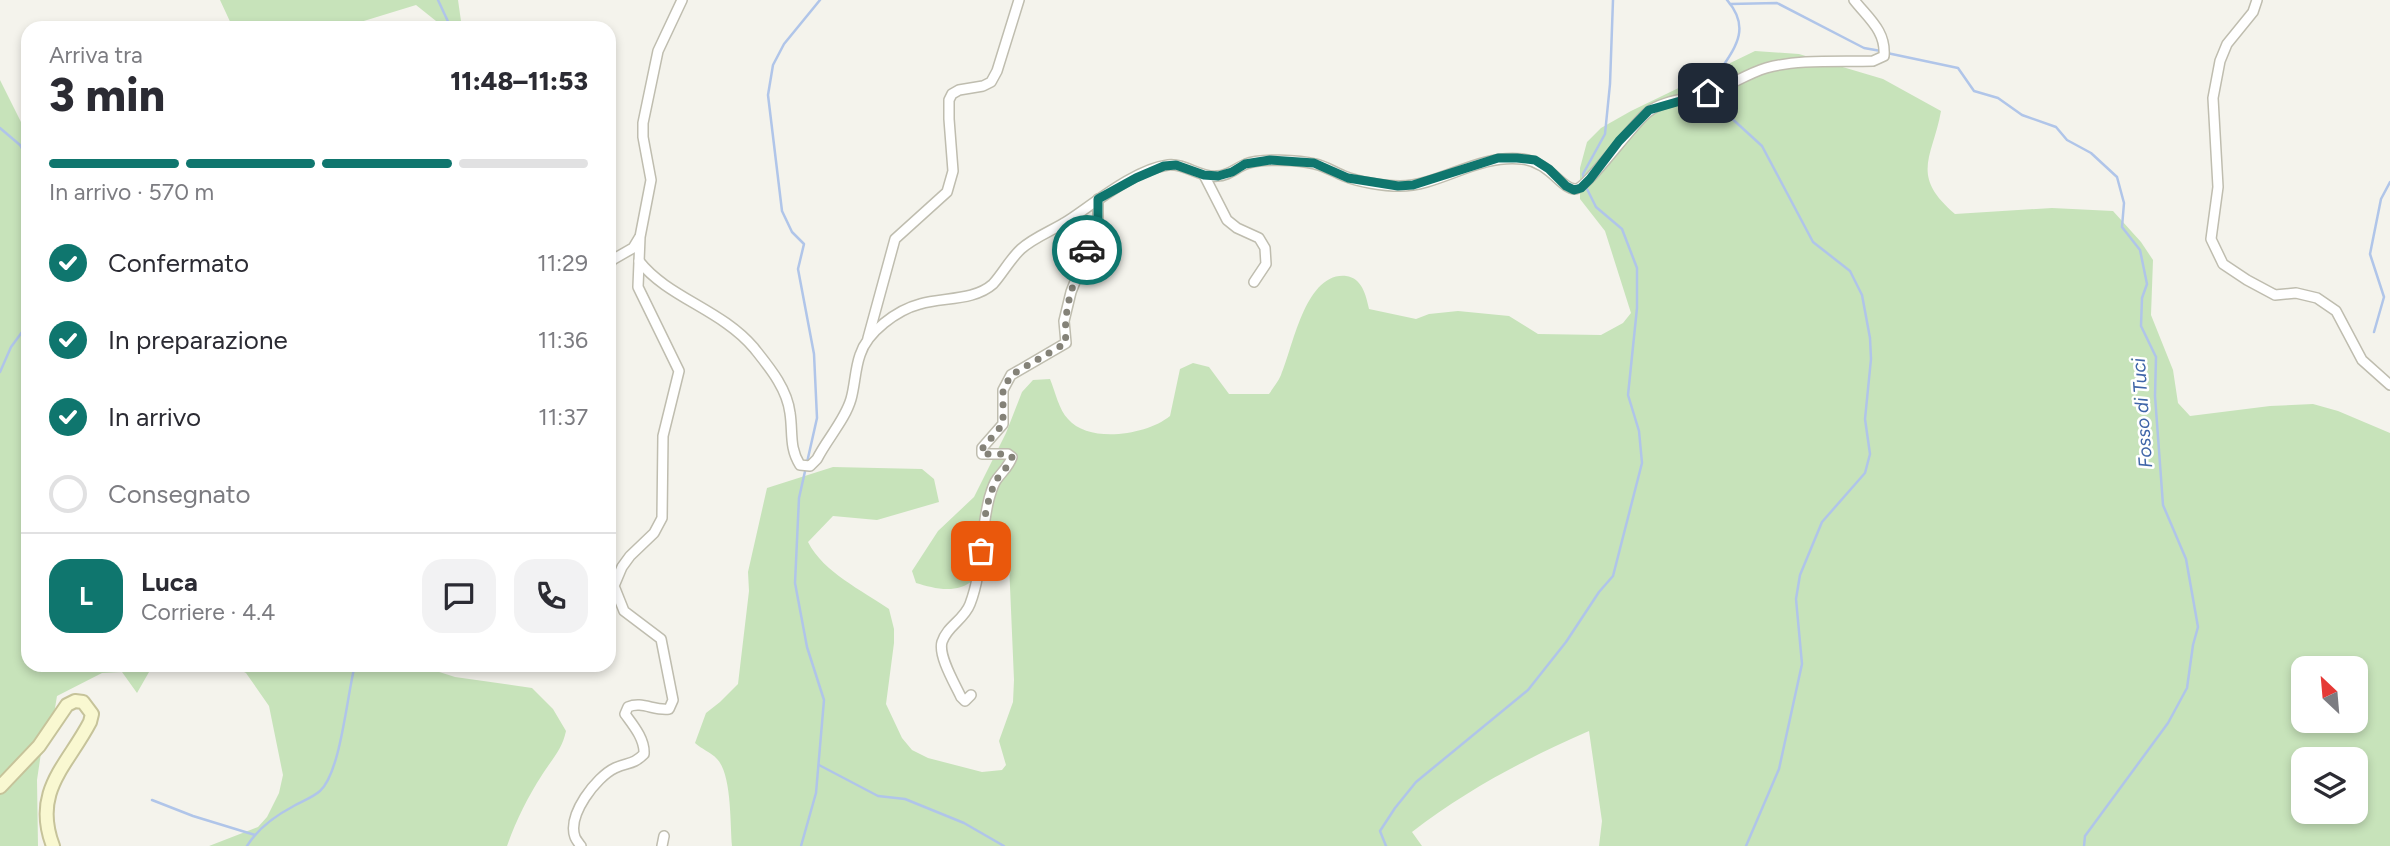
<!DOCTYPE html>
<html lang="it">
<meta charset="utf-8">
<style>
:root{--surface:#fff;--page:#f2f2f3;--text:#2b2b33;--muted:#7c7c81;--line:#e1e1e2;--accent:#0f766e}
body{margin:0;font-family:Figtree,sans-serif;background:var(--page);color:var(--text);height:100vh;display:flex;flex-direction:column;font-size:26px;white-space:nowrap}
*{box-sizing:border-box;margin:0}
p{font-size:23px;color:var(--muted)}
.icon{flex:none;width:38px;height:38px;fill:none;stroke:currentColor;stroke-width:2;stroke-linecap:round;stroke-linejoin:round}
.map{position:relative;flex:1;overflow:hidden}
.sheet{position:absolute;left:21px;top:21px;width:595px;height:651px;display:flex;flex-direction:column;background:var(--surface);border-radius:21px;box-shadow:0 4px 10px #0003}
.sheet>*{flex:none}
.needle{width:46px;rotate:334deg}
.fabs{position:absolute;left:2291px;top:656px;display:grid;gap:14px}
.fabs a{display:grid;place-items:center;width:77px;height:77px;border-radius:14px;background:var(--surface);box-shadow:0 4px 10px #0003;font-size:35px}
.pin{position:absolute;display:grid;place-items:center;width:60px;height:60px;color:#fff;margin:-30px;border-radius:14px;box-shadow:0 4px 10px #0006}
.courier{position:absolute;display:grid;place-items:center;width:70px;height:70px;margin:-35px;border:5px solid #0f766e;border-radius:50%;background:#fff;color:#222;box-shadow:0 2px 9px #0007}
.headline em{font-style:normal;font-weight:800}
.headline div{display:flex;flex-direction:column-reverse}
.headline{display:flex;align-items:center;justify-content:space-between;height:119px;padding:0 28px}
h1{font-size:46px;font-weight:800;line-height:52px}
.bar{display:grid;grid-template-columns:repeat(4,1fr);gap:10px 7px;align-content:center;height:84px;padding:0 28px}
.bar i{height:9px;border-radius:5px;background:var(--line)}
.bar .current{background:var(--accent)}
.bar p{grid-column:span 4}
.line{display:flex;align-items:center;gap:18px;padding:0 28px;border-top:2px solid var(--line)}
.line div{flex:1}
.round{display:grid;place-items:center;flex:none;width:74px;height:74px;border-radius:21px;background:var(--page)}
ol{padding:0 28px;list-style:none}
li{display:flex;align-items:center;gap:21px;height:77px}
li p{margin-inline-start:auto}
li .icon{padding:7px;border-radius:50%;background:var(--accent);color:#fff;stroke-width:4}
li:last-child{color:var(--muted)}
li i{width:38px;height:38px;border:4px solid var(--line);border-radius:50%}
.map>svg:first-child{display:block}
</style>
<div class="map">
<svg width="2390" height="846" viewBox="0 0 2390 846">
<rect width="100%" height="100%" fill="#f4f3ec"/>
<g fill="#c7e3ba" fill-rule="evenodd">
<path d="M220,0h238l3,21 4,7h-25l1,-3 -25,-20 -62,19 -23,4h-98z"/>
<path d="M1755,51l44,3 84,25 58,32c-8,46 -32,64 14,103l97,-6 61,3 28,31 12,18 -2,55 22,55 5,33 12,13 80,-10 43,-2 25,7 52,22v413h-791l3,-25 -13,-90c-62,27 -123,59 -177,101l10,14h-690c-2,-21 0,-72 -15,-87 -6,-7 -16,-10 -22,-16l11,-30 14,-11 18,-18 11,-93 -1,-19 19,-84 66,-21 89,2 12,10 5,23 -62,18 -44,-4 -25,26c16,31 54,48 81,67l5,20v14l-8,61 16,34 10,12 16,8 54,14 20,-2 4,-5 -7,-24 14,-39 1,-22 -5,-117c-29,-1 -27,17 -48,24 -15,5 -31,0 -45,-4l-4,-12 26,-40 36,-34 32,-64 16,-41 11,-12 17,-1c5,12 9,31 18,40 21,25 79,16 102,-3l10,-47 13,-6 16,4 20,27h40c4,-6 9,-12 12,-19 12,-27 24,-103 65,-99 16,2 20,19 23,33l47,10 13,-5 29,-3 51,5 29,18 63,1 22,-12 8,-10 -26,-82 -25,-32v-31l7,-26 14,-14 30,-17zM2303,668h53v53h-53zM2303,760h53v52h-53z"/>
<path d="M0,80l28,56v529h125l-16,28 -15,-21 -20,1 -45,23 -6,36 -10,21 -4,27 1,66h-38z"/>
<path d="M230,665h199l4,5 22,7 77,11 21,21 13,22c-4,19 -14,28 -24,44 -15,23 -26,46 -35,71h-298l49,-19 9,-10 12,-24 4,-18 -14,-69 -23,-33z"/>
</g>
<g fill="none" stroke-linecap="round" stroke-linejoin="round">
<g stroke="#b0c5e9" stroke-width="2.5">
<path d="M438,0l13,28"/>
<path d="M1730,4l47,-1 87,45 17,3"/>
<path d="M1887,53l71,15 16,23 24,7 24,17 34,12 11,13 24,13 26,24 7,26 -2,24 18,23 7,34 -5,14 -1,28 15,31 -1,39 8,109 23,54 12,68 -5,18 -6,43 -19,35 -83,113 -1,10"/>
<path d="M1718,86l-3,-8c18,-28 38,-48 12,-78"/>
<path d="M1720,92l7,22 35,32 51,96 37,29 12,24 8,43 1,21 -6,60 5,35 -5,19 -43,49 -22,53 -4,24 6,65 -23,105 -33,77"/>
<path d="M0,128l20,17 8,14"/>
<path d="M1584,180l-1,-6 22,-40 5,-50 3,-84"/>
<path d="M2374,332l10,-35 -14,-43 11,-55 9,-17"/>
<path d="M0,372l11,-25 17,-23"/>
<path d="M819,765l59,31 27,3 59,24 40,23"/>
<path d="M152,800l41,16 62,19"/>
<path d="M247,846c10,-16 28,-30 45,-39 10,-6 20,-9 28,-16 21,-19 27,-97 35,-126"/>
<path d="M801,846l15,-53 8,-93 -17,-53 -12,-64 4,-85 18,-80 -3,-64 -16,-85 6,-25 -12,-12 -10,-21 -14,-116 5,-30 11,-21 36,-44"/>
<path d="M1386,846l-6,-15 15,-23 21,-26 112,-92 38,-48 33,-50 14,-16 29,-113 -3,-32 -11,-36 9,-87v-40l-15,-39 -26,-22 -10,-20"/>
</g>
<g stroke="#bfbdaf" stroke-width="12">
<g id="minor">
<path d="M2257,0l-4,12 -26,32 -7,17 -7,37 5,89 -7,52 12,25 24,16 28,15 21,-2 21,5 19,13 26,49 28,25"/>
<path d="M1204,175l23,45 10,8 22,10 6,10 1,16 -12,18"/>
<path d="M639,261c29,37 82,48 115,87 15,19 33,40 36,65 3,19 -1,35 10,52l10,1 7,-7c10,-20 28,-39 34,-60 4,-14 4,-30 9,-44 7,-23 37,-45 60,-51 23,-7 54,-3 73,-20 10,-11 17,-25 28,-35 13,-12 33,-19 48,-29 27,-18 67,-51 99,-55 17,-2 32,13 49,11 11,0 19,-8 29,-12 13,-6 54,-4 69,0 10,2 19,8 29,12 15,6 39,10 56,10 40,0 77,-32 122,-27 28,3 39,30 53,30 11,1 58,-66 73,-77 15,-12 42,-13 60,-19 20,-6 38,-19 58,-25 32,-9 74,-6 107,-7l11,-5c2,-25 -15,-37 -30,-56"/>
<path d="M609,266l3,-6 21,-12 6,-10"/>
<path d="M868,338l27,-99 52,-47 6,-21 -4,-52v-19l3,-6 7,-4 24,-4 8,-4 6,-11 22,-71"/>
<path d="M971,695l-6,6 -4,-4c-6,-13 -23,-41 -19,-55 5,-16 22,-22 28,-38 13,-34 10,-70 19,-105 2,-7 4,-15 8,-20 6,-8 12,-13 15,-22l-4,-3h-26v-6l21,-24v-34l8,-15 55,-32 -2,-22 7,-29 27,-69v-24"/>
<path d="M581,846c-1,-1 -6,-8 -6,-9 -8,-22 21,-60 40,-69 13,-6 18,-3 29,-14 1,-15 -11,-29 -19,-40l3,-7c14,-6 26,4 41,2l4,-9 -12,-61 -37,-28 -10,-25 8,-19 8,-11 24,-23 8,-15 1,-82 16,-65 -41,-84 2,-50 11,-57 -8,-43v-14l15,-72 24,-51"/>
<path d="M662,846l2,-10"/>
</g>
</g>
<g stroke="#c6c39a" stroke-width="16">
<path id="secondary" d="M0,787l39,-41 28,-41 8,-4 8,1 9,12 -2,8c-23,44 -58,69 -37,124"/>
</g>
<use href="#minor" stroke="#fff" stroke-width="9"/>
<use href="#secondary" stroke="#f9f8d1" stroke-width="12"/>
</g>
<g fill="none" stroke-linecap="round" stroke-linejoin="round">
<path stroke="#848278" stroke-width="7" stroke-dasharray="0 12.6" d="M981,551c2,-22 4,-45 13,-66 4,-11 15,-17 18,-28l-4,-3h-26v-5l21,-25v-34l8,-15 55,-32c-3,-35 7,-61 21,-93"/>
<path stroke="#0f766e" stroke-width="9" d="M1087,250l11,-27v-24l38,-21 28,-12 12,-1 28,10 14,1 14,-4 13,-8 25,-4 44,3 34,15 50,8 15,-1 85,-27h19l18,2 14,9 17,17 8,4 7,-2 9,-9 29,-38 30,-31 59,-17"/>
</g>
<g text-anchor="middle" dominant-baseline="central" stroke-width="5" stroke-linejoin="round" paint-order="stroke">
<g font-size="19" font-style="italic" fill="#3f65a8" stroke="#fff">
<text transform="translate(2142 413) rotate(-94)">Fosso di Tuci</text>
</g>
</g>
</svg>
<div class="fabs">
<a><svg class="needle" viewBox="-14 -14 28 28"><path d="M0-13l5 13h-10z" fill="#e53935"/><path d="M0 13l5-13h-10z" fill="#7c7c81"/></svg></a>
<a><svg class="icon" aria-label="layers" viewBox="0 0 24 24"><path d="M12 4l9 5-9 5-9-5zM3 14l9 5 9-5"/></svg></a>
</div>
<div class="pin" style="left:981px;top:551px;background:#ea580c"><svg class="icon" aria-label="bag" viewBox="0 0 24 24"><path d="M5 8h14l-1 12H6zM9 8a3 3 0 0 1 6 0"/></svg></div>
<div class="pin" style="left:1708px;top:93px;background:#1f2937"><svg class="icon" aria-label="home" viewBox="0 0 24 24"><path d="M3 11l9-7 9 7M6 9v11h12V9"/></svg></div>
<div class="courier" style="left:1087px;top:250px"><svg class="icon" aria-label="car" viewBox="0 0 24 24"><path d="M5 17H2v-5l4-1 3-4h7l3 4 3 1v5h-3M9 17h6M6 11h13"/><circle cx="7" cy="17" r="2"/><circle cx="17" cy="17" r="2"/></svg></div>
<section class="sheet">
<div class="headline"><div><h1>3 min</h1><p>Arriva tra</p></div><em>11:48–11:53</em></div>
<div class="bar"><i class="current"></i><i class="current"></i><i class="current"></i><i></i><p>In arrivo · 570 m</p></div>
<ol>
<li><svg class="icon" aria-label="check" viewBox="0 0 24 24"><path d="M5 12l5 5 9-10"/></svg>Confermato<p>11:29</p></li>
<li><svg class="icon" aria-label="check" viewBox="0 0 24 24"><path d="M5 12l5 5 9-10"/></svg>In preparazione<p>11:36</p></li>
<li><svg class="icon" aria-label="check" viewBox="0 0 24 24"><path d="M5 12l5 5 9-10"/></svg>In arrivo<p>11:37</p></li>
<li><i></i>Consegnato</li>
</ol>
<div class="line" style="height:126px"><b class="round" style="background:var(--accent);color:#fff">L</b><div><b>Luca</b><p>Corriere · 4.4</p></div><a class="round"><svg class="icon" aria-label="chat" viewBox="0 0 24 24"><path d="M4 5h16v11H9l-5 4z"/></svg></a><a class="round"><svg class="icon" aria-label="phone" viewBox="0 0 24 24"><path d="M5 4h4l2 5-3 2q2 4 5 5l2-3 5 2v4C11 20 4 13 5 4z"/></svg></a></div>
</section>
</div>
